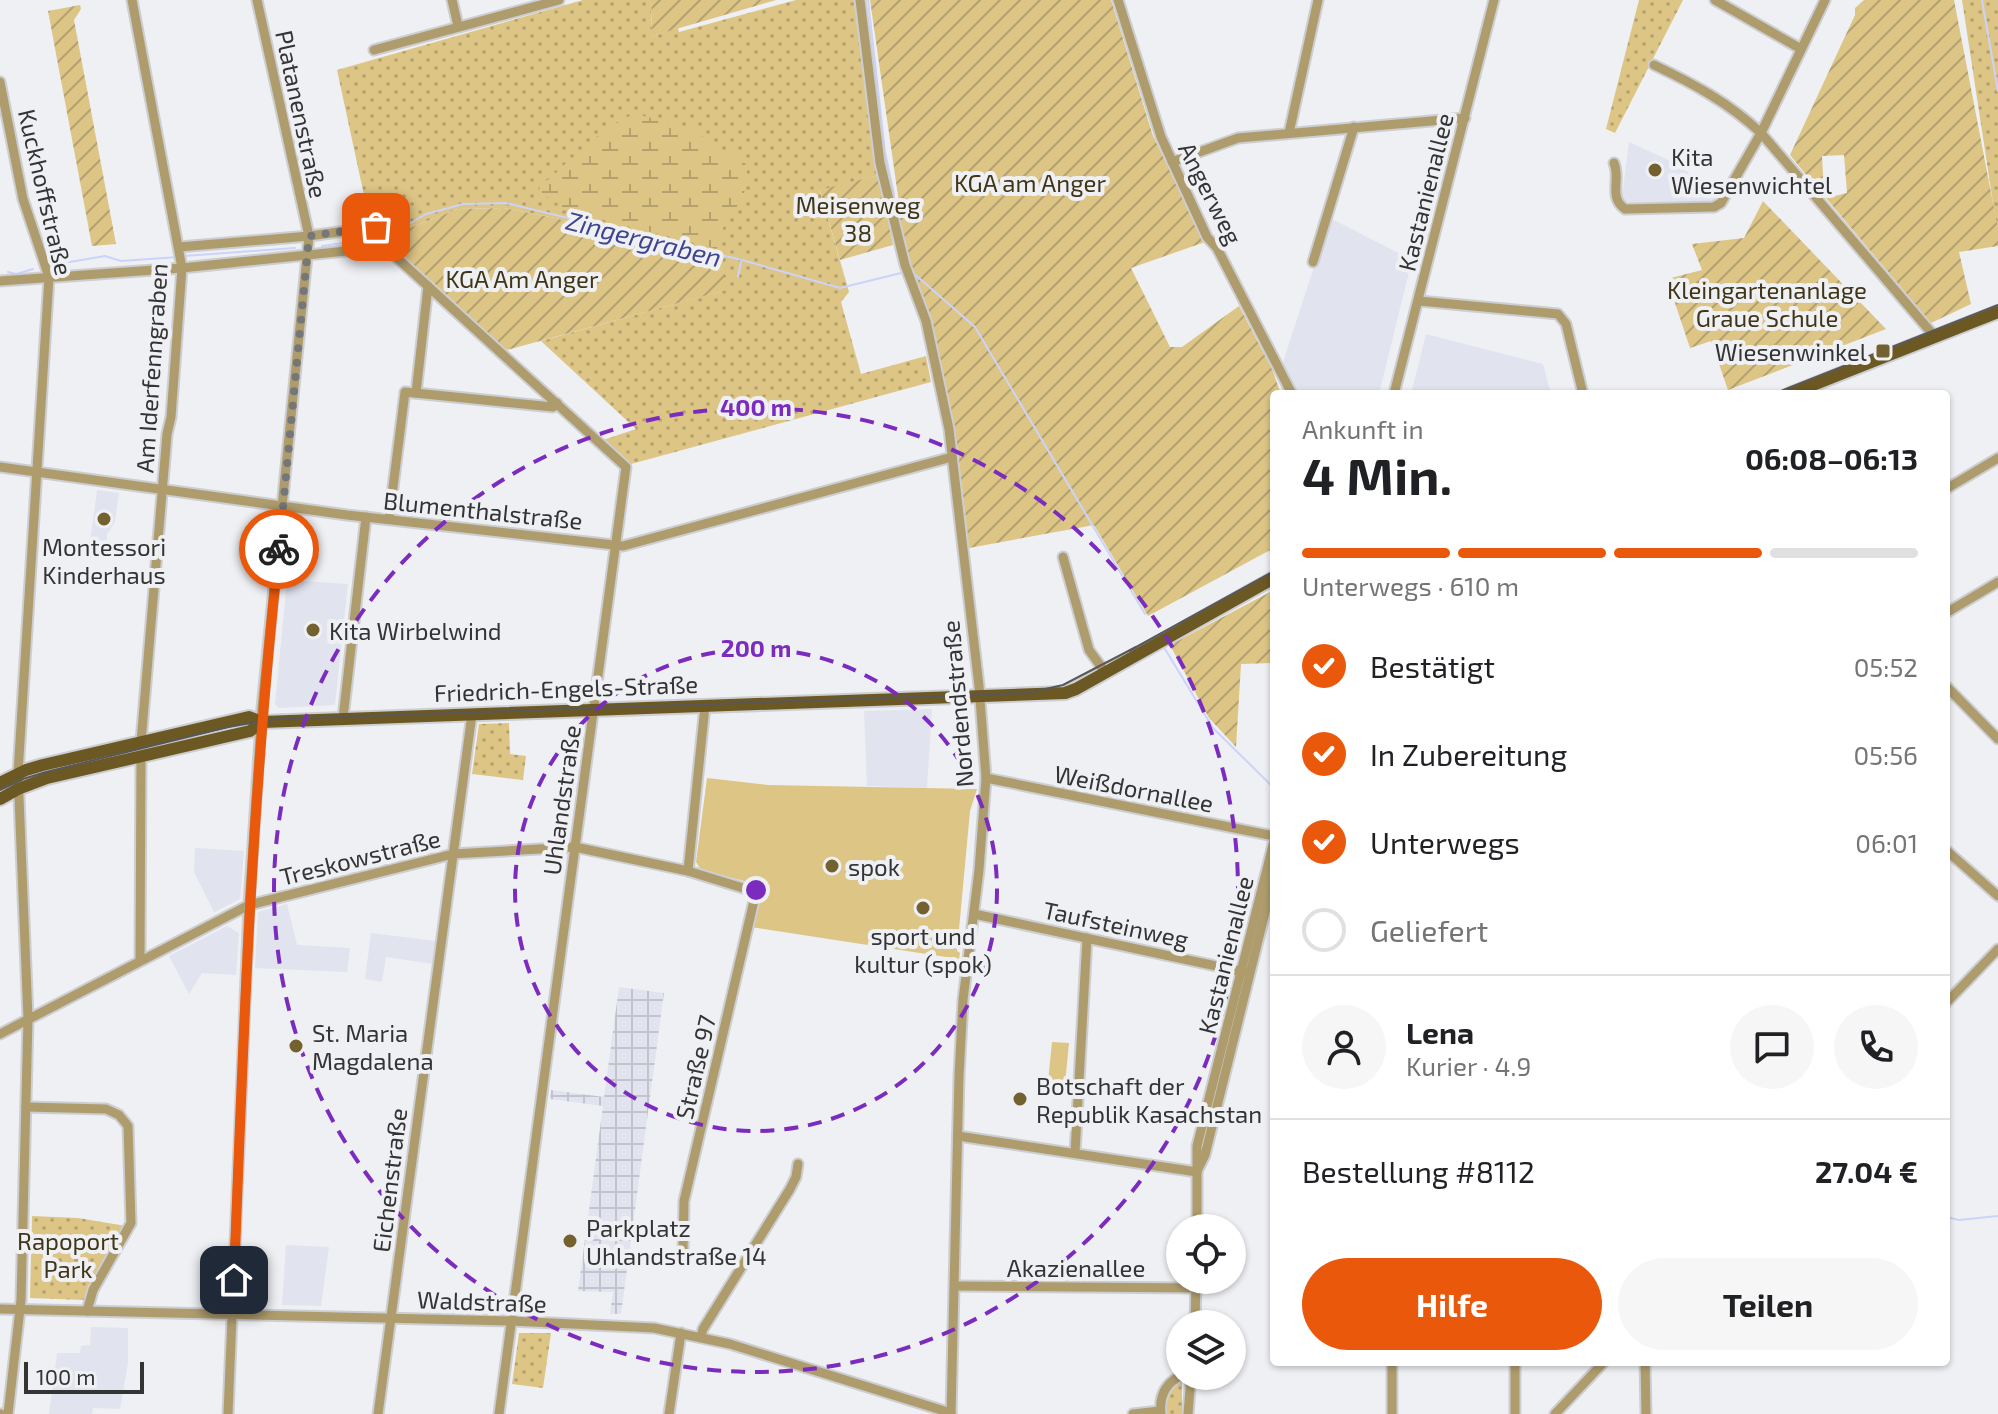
<!DOCTYPE html>
<html lang="de">
<meta charset="utf-8">
<style>
:root{--surface:#fff;--page:#f6f6f6;--text:#202124;--muted:#757577;--line:#e0e0e0;--accent:#ea580c}
body{margin:0;font-family:"Exo 2",sans-serif;background:var(--page);color:var(--text);height:100vh;display:flex;flex-direction:column;font-size:30px;white-space:nowrap}
*{box-sizing:border-box;margin:0}
p{font-size:26px;color:var(--muted)}
.icon{flex:none;width:44px;height:44px;fill:none;stroke:currentColor;stroke-width:2;stroke-linecap:round;stroke-linejoin:round}
.map{position:relative;flex:1;overflow:hidden}
.sheet{position:absolute;left:1270px;top:390px;width:680px;height:976px;display:flex;flex-direction:column;background:var(--surface);border-radius:8px;box-shadow:0 2px 6px #0004}
.sheet>*{flex:none}
.buttons{position:absolute;left:1166px;top:1214px;display:grid;gap:16px}
.buttons a{display:grid;place-items:center;width:80px;height:80px;border-radius:50%;background:var(--surface);box-shadow:0 2px 6px #0004;font-size:40px}
.scale{position:absolute;left:24px;bottom:20px;width:120px;box-sizing:border-box;padding-left:8px;border:4px solid #343435;border-top:0;font-size:22px;line-height:28px;white-space:nowrap;color:#343435;-webkit-text-stroke:6px #eff0f4;paint-order:stroke}
.pin{position:absolute;display:grid;place-items:center;width:68px;height:68px;color:#fff;margin:-34px;border-radius:16px;box-shadow:0 4px 12px #0006}
.courier{position:absolute;display:grid;place-items:center;width:80px;height:80px;margin:-40px;border:6px solid #ea580c;border-radius:50%;background:#fff;color:#222;box-shadow:0 2px 10px #0007}
.overview em{font-style:normal;font-weight:700}
.overview div{display:flex;flex-direction:column-reverse}
.overview{display:flex;align-items:center;justify-content:space-between;height:136px;padding:0 32px}
h1{font-size:52px;font-weight:700;line-height:60px}
.bar{display:grid;grid-template-columns:repeat(4,1fr);gap:12px 8px;align-content:center;height:96px;padding:0 32px}
.bar i{height:10px;border-radius:6px;background:var(--line)}
.bar .on{background:var(--accent)}
.bar p{grid-column:span 4}
.line{display:flex;align-items:center;gap:20px;padding:0 32px;border-top:2px solid var(--line)}
.line div{flex:1}
.round{display:grid;place-items:center;flex:none;width:84px;height:84px;border-radius:42px;background:var(--page)}
ol{padding:0 32px;list-style:none}
li{display:flex;align-items:center;gap:24px;height:88px}
li p{margin-inline-start:auto}
li .icon{padding:8px;border-radius:50%;background:var(--accent);color:#fff;stroke-width:4}
li:last-child{color:var(--muted)}
li i{width:44px;height:44px;border:4px solid var(--line);border-radius:50%}
.button{display:flex;gap:16px;margin-top:auto;padding:16px 32px}
.button a{flex:1;height:92px;border-radius:48px;background:var(--accent);color:#fff;font-size:32px;font-weight:700;line-height:92px;text-align:center}
.button a+a{background:var(--page);color:var(--text)}
.map>svg:first-child{display:block}
</style>
<div class="map">
<svg width="1998" height="1414" viewBox="0 0 1998 1414">
<defs>
<pattern id="industrial-grid" width="8" height="8" patternUnits="userSpaceOnUse" patternTransform="scale(2)"><rect width="8" height="8" fill="#e1e3ee"/><path d="M0 4h8M4 0v8" fill="none" stroke="#c2c3cd"/></pattern>
<pattern id="grass-dots" width="8" height="8" patternUnits="userSpaceOnUse" patternTransform="scale(2)"><rect width="8" height="8" fill="#ddc585"/><path d="M2 2h.1M6 6h.1" fill="none" stroke="#b4a16e" stroke-width="1.8" stroke-linecap="round"/></pattern>
<pattern id="wetland-marsh" width="20" height="14" patternUnits="userSpaceOnUse" patternTransform="scale(2)"><rect width="20" height="14" fill="#ddc585"/><path d="M1 5h8M5 5V1M11 12h8M15 12V8" fill="none" stroke="#b4a16e"/></pattern>
<pattern id="garden-furrows" width="10" height="10" patternUnits="userSpaceOnUse" patternTransform="scale(2)"><rect width="10" height="10" fill="#ddc585"/><path d="M-1 1l2-2M0 10L10 0M9 11l2-2" fill="none" stroke="#b4a16e"/></pattern>
</defs>
<rect width="100%" height="100%" fill="#eff0f4"/>
<g fill="#e1e3ee">
<path d="M1629,142l37,17 37,22 17,14 -7,6 -88,1 -3,-6z"/>
<path d="M1330,218l82,42 -33,134h-81l-16,-29z"/>
<path d="M1426,334l117,30 8,30h-140z"/>
<path d="M97,490l22,3 -4,29 -8,12v11l-17,-2z"/>
<path d="M287,580l61,4 -13,121 -56,3 -4,-4z"/>
<path d="M932,709l-5,79 -60,-2 -3,-75z"/>
<path d="M195,848l49,3 -4,48 -26,13 -20,-40z"/>
<path d="M287,904l10,41 53,3 -3,24 -92,-4 3,-56z"/>
<path d="M227,926l12,7 -3,42 -34,-2 -13,21 -20,-38z"/>
<path d="M371,933l65,8 -3,23 -47,-7 -4,25 -17,-3z"/>
<path d="M286,1245l43,2 -8,59 -39,-1z"/>
<path d="M91,1327l37,1v35l-8,46 -27,-1 -1,6h-43l8,-61h23l1,-7 9,-1z"/>
</g>
<path fill="url(#industrial-grid)" d="M619,987l45,6 -43,321h-11l3,-22 -35,-1 25,-185 -53,-7 1,-9 53,7z"/>
<g fill="url(#grass-dots)">
<path d="M583,0h68l1,36 26,-8 1,4 117,-32h59l11,98 13,77 -59,16 29,101 -8,10 20,72 65,-18 5,26 -300,82 -31,-23 36,-12 -95,-88 184,-51 -5,-30 -165,-42 -51,-10 -46,1 -51,20 -21,12 -6,-20 -10,2 -33,-153z"/>
<path d="M1639,0h44l-68,133 -9,-4z"/>
<path d="M1962,0h36v231l-3,-15z"/>
<path d="M509,723l1,31 16,2 -3,24 -51,-6 7,-50z"/>
<path d="M32,1216l46,2 48,8 -41,74 -55,-2z"/>
<path d="M519,1333h32l-8,55 -31,-4z"/>
<path d="M1182,1381v33h-17c0,-15 3,-27 17,-33z"/>
</g>
<path fill="url(#wetland-marsh)" d="M636,114l35,9 9,6 14,-3 19,23 26,7 6,6c1,6 3,14 2,20 -3,24 -30,43 -30,67l-148,-38 -28,-18 -2,-6c26,-20 67,-66 97,-73z"/>
<g fill="url(#garden-furrows)">
<path d="M651,0h125l-124,36z"/>
<path d="M870,0h241l42,136 52,106 -74,26 39,79h12l57,-41 33,63 9,25h-7v154l-126,68 -54,-91 -125,23 -12,-102 -14,-70 -17,-67 -19,-48 -13,-56 5,-2z"/>
<path d="M1864,0h90l44,229v17l-39,6 12,52 -40,19 -105,-125 21,-5 -3,-38 -22,1 2,36 -3,1 -31,-38 65,-140v-7z"/>
<path d="M80,5l1,4 -7,11 42,224 -24,2 -44,-235z"/>
<path d="M879,175l14,70 -53,15 -20,-70z"/>
<path d="M1763,201l123,128 -158,61 -17,-49 -21,7 -23,-69 35,-9 -10,-26 52,-6z"/>
<path d="M504,208l51,10 165,42 6,30 -223,61 -116,-105 -1,-5 21,-12 51,-20z"/>
<path d="M1274,590v73l-33,1 -5,83 -27,-29 -39,-73z"/>
</g>
<g fill="#ddc585">
<path d="M707,778l61,7 209,4 -7,22 -13,140 3,2 -1,6 -208,-32 9,-42 -59,-15 -5,-8z"/>
<path d="M1052,1042l17,1 -4,41 -17,-2z"/>
</g>
<g fill="none" stroke-linecap="round" stroke-linejoin="round">
<g stroke="#ccd3fa" stroke-width="2">
<path d="M868,0l17,152 9,42"/>
<path d="M1982,0l16,91"/>
<path d="M390,235l36,-21 37,-10 43,-1 236,57 98,28 61,-15"/>
<path d="M322,246l51,-7"/>
<path d="M184,256l111,-8"/>
<path d="M58,264l47,-8 16,5 57,-4"/>
<path d="M911,271l64,56 170,287"/>
<path d="M8,272l8,2 17,-5"/>
<path d="M738,277l3,-15"/>
<path d="M1165,649l48,79 61,60"/>
<path d="M1946,1217l13,3 39,-4"/>
</g>
<g stroke="#cdced2" stroke-width="13">
<g id="minor">
<path d="M132,0l50,268 -11,149 -4,17 -26,308"/>
<path d="M452,0l6,26"/>
<path d="M860,0l20,163 25,102 21,56 23,108 30,257 7,92 -7,92 -16,130 -4,76 -8,338"/>
<path d="M1118,0l43,137 46,100 10,11 75,146"/>
<path d="M1715,0l86,49"/>
<path d="M374,50l185,-50"/>
<path d="M1654,65c40,19 75,38 107,68l174,204"/>
<path d="M0,82l23,117 26,78 -31,496 10,245 -7,282 -13,114"/>
<path d="M1289,133l29,-133"/>
<path d="M1172,162l66,-24 227,-20"/>
<path d="M1614,163c7,17 -6,34 11,46l89,-2 7,-4 40,-70 64,-133"/>
<path d="M179,247l130,-11 67,-9 4,4 5,16 241,220 -127,947"/>
<path d="M1313,262l41,-135"/>
<path d="M0,281l182,-13 203,-21"/>
<path d="M1419,301l139,13 8,10 17,70"/>
<path d="M416,393l12,-107"/>
<path d="M1394,394l100,-394"/>
<path d="M0,467l347,48 276,31 329,-89"/>
<path d="M1946,489l52,-31"/>
<path d="M389,519l16,-127 148,15 4,-4"/>
<path d="M1063,557l26,93 16,22"/>
<path d="M1946,613l52,-31"/>
<path d="M1946,686l52,53"/>
<path d="M343,718l23,-201"/>
<path d="M986,778l288,58"/>
<path d="M1946,850l52,46"/>
<path d="M688,871l17,-165"/>
<path d="M974,914l270,58"/>
<path d="M140,960l1,-204"/>
<path d="M1946,1003l52,-54"/>
<path d="M0,1034l249,-129 204,-51 122,-7 113,24 68,21 -72,309 -1,50"/>
<path d="M26,1107l80,2 13,6 9,11 3,97 -38,67 -6,21"/>
<path d="M958,1136l239,36"/>
<path d="M1075,1153l12,-215"/>
<path d="M1198,1169l7,-14 69,-279"/>
<path d="M1197,1228v-82l77,-305"/>
<path d="M955,1286l241,2"/>
<path d="M0,1309l511,12 143,7 76,16 221,69"/>
<path d="M1195,1324l1,-44"/>
<path d="M701,1337l2,-8 87,-140 6,-12 2,-13"/>
<path d="M1645,1362l1,52"/>
<path d="M0,1414h1"/>
<path d="M228,1414l21,-509 13,-197 47,-472 -52,-236"/>
<path d="M378,1414l94,-700"/>
<path d="M669,1414l12,-81"/>
<path d="M1133,1414l27,-3"/>
<path d="M1161,1414c-2,-17 4,-30 19,-38"/>
<path d="M1188,1414l3,-38"/>
<path d="M1392,1414v-52"/>
<path d="M1515,1414v-52"/>
<path d="M1555,1414l49,-52"/>
</g>
</g>
<g stroke="#cdced2" stroke-width="16">
<g id="major">
<path d="M1790,394l208,-82"/>
<path d="M0,783l26,-13 17,-5 206,-48 13,5 803,-29 11,-4 198,-111"/>
<path d="M0,799l18,-10 29,-11 203,-47 12,-9"/>
</g>
</g>
<use href="#minor" stroke="#af9c6d" stroke-width="9"/>
<use href="#major" stroke="#6c5822" stroke-width="12"/>
<g stroke="#58585a" stroke-width="2">
<path d="M1773,394l225,-89"/>
<path d="M1129,651l145,-80"/>
<path d="M0,790l23,-11 23,-7 182,-45 48,-8 752,-26 35,-8 73,-38"/>
</g>
</g>
<g fill="none" stroke-linecap="round" stroke-linejoin="round">
<path stroke="#757678" stroke-width="8" stroke-dasharray="0 14.4" d="M279,549l30,-313 67,-9"/>
<path stroke="#ea580c" stroke-width="10" d="M234,1280c9,-244 18,-488 45,-731"/>
</g>
<g fill="none" stroke="#7b2cbf" stroke-width="4" stroke-dasharray="14 10">
<circle cx="756" cy="890" r="241"/>
<circle cx="756" cy="890" r="482"/>
</g>
<g fill="#746130" stroke="#eff0f4" stroke-width="3">
<circle cx="1655" cy="170" r="8"/>
<rect x="1875" y="343" width="16" height="16" rx="4"/>
<circle cx="104" cy="519" r="8"/>
<circle cx="313" cy="630" r="8"/>
<circle cx="832" cy="866" r="8"/>
<circle cx="923" cy="908" r="8"/>
<circle cx="296" cy="1046" r="8"/>
<circle cx="1020" cy="1099" r="8"/>
<circle cx="570" cy="1241" r="8"/>
</g>
<g text-anchor="middle" dominant-baseline="central" stroke-width="8" stroke-linejoin="round" paint-order="stroke">
<g font-size="24" fill="#343435" stroke="#eff0f4">
<text transform="translate(302 114) rotate(78)">Platanenstraße</text>
<text transform="translate(46 192) rotate(77)">Kuckhoffstraße</text>
<text transform="translate(1425 192) rotate(-76)">Kastanienallee</text>
<text transform="translate(1211 193) rotate(63)">Angerweg</text>
<text transform="translate(151 368) rotate(-86)">Am Iderfenngraben</text>
<text transform="translate(483 510) rotate(6)">Blumenthalstraße</text>
<text transform="translate(566 688) rotate(-2)">Friedrich-Engels-Straße</text>
<text transform="translate(957 704) rotate(-95)">Nordendstraße</text>
<text transform="translate(1134 788) rotate(11)">Weißdornallee</text>
<text transform="translate(561 800) rotate(-82)">Uhlandstraße</text>
<text transform="translate(360 857) rotate(-14)">Treskowstraße</text>
<text transform="translate(1116 924) rotate(12)">Taufsteinweg</text>
<text transform="translate(1225 955) rotate(-76)">Kastanienallee</text>
<text transform="translate(695 1067) rotate(-77)">Straße 97</text>
<text transform="translate(389 1180) rotate(-83)">Eichenstraße</text>
<text x="1076" y="1267">Akazienallee</text>
<text transform="translate(482 1301) rotate(2)">Waldstraße</text>
</g>
<g font-size="24" fill="#343435" stroke="#eff0f4" text-anchor="start">
<text x="1671" y="156">Kita<tspan x="1671" dy="28">Wiesenwichtel</tspan></text>
<text x="1867" y="351" text-anchor="end">Wiesenwinkel</text>
<text x="104" y="546" text-anchor="middle">Montessori<tspan x="104" dy="28">Kinderhaus</tspan></text>
<text x="329" y="630">Kita Wirbelwind</text>
<text x="848" y="866">spok</text>
<text x="923" y="935" text-anchor="middle">sport und<tspan x="923" dy="28">kultur (spok)</tspan></text>
<text x="312" y="1032">St. Maria<tspan x="312" dy="28">Magdalena</tspan></text>
<text x="1036" y="1085">Botschaft der<tspan x="1036" dy="28">Republik Kasachstan</tspan></text>
<text x="586" y="1227">Parkplatz<tspan x="586" dy="28">Uhlandstraße 14</tspan></text>
</g>
<g font-size="24" fill="#403517" stroke="#eff0f4">
<text x="1030" y="182">KGA am Anger</text>
<text x="858" y="204">Meisenweg<tspan x="858" dy="28">38</tspan></text>
<text x="522" y="278">KGA Am Anger</text>
<text x="1767" y="289">Kleingartenanlage<tspan x="1767" dy="28">Graue Schule</tspan></text>
<text x="68" y="1240">Rapoport<tspan x="68" dy="28">Park</tspan></text>
</g>
<g font-size="26" font-style="italic" fill="#40448f" stroke="#eff0f4">
<text transform="translate(644 238) rotate(14)">Zingergraben</text>
</g>
</g>
<circle cx="756" cy="890" r="12" fill="#7b2cbf" stroke="#eff0f4" stroke-width="4"/>
<g font-size="24" text-anchor="middle" font-weight="bold" fill="#7b2cbf" stroke="#eff0f4" stroke-width="8" stroke-linejoin="round" paint-order="stroke">
<text x="756" y="416">400 m</text>
<text x="756" y="657">200 m</text>
</g>
</svg>
<div class="buttons">
<a><svg class="icon" aria-label="locate" viewBox="0 0 24 24"><circle cx="12" cy="12" r="6"/><path d="M12 2v4M12 18v4M2 12h4M18 12h4"/></svg></a>
<a><svg class="icon" aria-label="layers" viewBox="0 0 24 24"><path d="M12 4l9 5-9 5-9-5zM3 14l9 5 9-5"/></svg></a>
</div>
<div class="scale">100 m</div>
<div class="pin" style="left:376px;top:227px;background:#ea580c"><svg class="icon" aria-label="bag" viewBox="0 0 24 24"><path d="M5 8h14l-1 12H6zM9 8a3 3 0 0 1 6 0"/></svg></div>
<div class="pin" style="left:234px;top:1280px;background:#1f2937"><svg class="icon" aria-label="home" viewBox="0 0 24 24"><path d="M3 11l9-7 9 7M6 9v11h12V9"/></svg></div>
<div class="courier" style="left:279px;top:549px"><svg class="icon" aria-label="bike" viewBox="0 0 24 24"><circle cx="6" cy="16" r="4"/><circle cx="18" cy="16" r="4"/><path d="M6 16l4-8h5l3 8M10 8l3 8H6M13 5h3"/></svg></div>
<section class="sheet">
<div class="overview"><div><h1>4 Min.</h1><p>Ankunft in</p></div><em>06:08–06:13</em></div>
<div class="bar"><i class="on"></i><i class="on"></i><i class="on"></i><i></i><p>Unterwegs · 610 m</p></div>
<ol>
<li><svg class="icon" aria-label="check" viewBox="0 0 24 24"><path d="M5 12l5 5 9-10"/></svg>Bestätigt<p>05:52</p></li>
<li><svg class="icon" aria-label="check" viewBox="0 0 24 24"><path d="M5 12l5 5 9-10"/></svg>In Zubereitung<p>05:56</p></li>
<li><svg class="icon" aria-label="check" viewBox="0 0 24 24"><path d="M5 12l5 5 9-10"/></svg>Unterwegs<p>06:01</p></li>
<li><i></i>Geliefert</li>
</ol>
<div class="line" style="height:144px"><a class="round"><svg class="icon" aria-label="person" viewBox="0 0 24 24"><circle cx="12" cy="8" r="4"/><path d="M4 21q1-7 8-7t8 7"/></svg></a><div><b>Lena</b><p>Kurier · 4.9</p></div><a class="round"><svg class="icon" aria-label="chat" viewBox="0 0 24 24"><path d="M4 5h16v11H9l-5 4z"/></svg></a><a class="round"><svg class="icon" aria-label="phone" viewBox="0 0 24 24"><path d="M5 4h4l2 5-3 2q2 4 5 5l2-3 5 2v4C11 20 4 13 5 4z"/></svg></a></div>
<div class="line" style="height:104px"><div>Bestellung #8112</div><b>27.04 €</b></div>
<div class="button"><a>Hilfe</a><a>Teilen</a></div>
</section>
</div>
